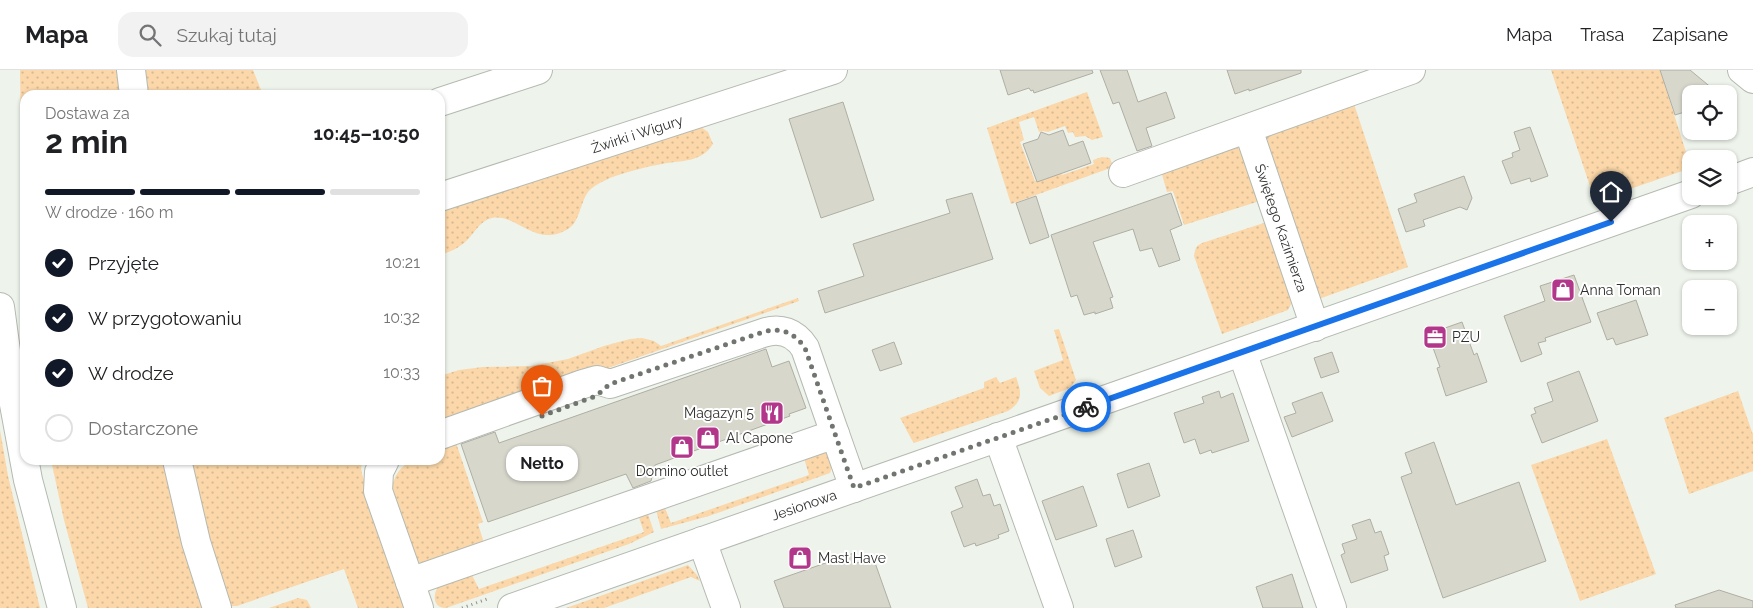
<!DOCTYPE html>
<html lang="pl">
<meta charset="utf-8">
<style>
:root{--surface:#fff;--page:#f2f2f2;--text:#202124;--muted:#757577;--line:#e0e0e0;--accent:#111827}
body{margin:0;font-family:Raleway,sans-serif;background:var(--page);color:var(--text);height:100vh;display:flex;flex-direction:column;font-size:19px;white-space:nowrap}
*{box-sizing:border-box;margin:0}
p{font-size:16px;color:var(--muted)}
.icon{flex:none;width:28px;height:28px;fill:none;stroke:currentColor;stroke-width:2;stroke-linecap:round;stroke-linejoin:round}
.map{position:relative;flex:1;overflow:hidden}
.drawer{position:absolute;left:20px;top:20px;width:425px;height:375px;display:flex;flex-direction:column;background:var(--surface);border-radius:15px;box-shadow:0 1px 4px #0004}
.drawer>*{flex:none}
.fabs{position:absolute;left:1682px;top:15px;display:grid;gap:10px}
.fabs a{display:grid;place-items:center;width:55px;height:55px;border-radius:10px;background:var(--surface);box-shadow:0 1px 4px #0004;font-size:25px}
.pin{position:absolute;display:grid;place-items:center;width:42px;height:42px;color:#fff;margin:-51px -21px;border-radius:50% 50% 50% 0;rotate:-45deg;box-shadow:0 0 5px #0007}
.pin .icon{rotate:45deg}
.courier{position:absolute;display:grid;place-items:center;width:50px;height:50px;margin:-25px;border:4px solid #1a73e8;border-radius:50%;background:#fff;color:#222;box-shadow:0 1px 6px #0007}
.bubble{position:absolute;height:35px;border-radius:15px;background:var(--surface);box-shadow:0 1px 4px #0004;font-size:16px;font-weight:700;line-height:35px;text-align:center}
.headline em{font-style:normal;font-weight:700}
.headline div{display:flex;flex-direction:column-reverse}
.headline{display:flex;align-items:center;justify-content:space-between;height:85px;padding:0 25px}
h1{font-size:32px;font-weight:700;line-height:38px}
.bar{display:grid;grid-template-columns:repeat(4,1fr);gap:8px 5px;align-content:center;height:60px;padding:0 25px}
.bar i{height:6px;border-radius:4px;background:var(--line)}
.bar .current{background:var(--accent)}
.bar p{grid-column:span 4}
ol{padding:0 25px;list-style:none}
li{display:flex;align-items:center;gap:15px;height:55px}
li p{margin-inline-start:auto}
li .icon{padding:5px;border-radius:50%;background:var(--accent);color:#fff;stroke-width:4}
li:last-child{color:var(--muted)}
li i{width:28px;height:28px;border:2px solid var(--line);border-radius:50%}
header{display:flex;align-items:center;gap:30px;box-sizing:border-box;height:70px;padding:0 25px;background:var(--surface);border-bottom:1px solid var(--line)}
header strong{font-size:24px}
nav{display:flex;gap:28px;margin-inline-start:auto;font-size:18px}
.search{width:350px;height:45px;background:var(--page);display:flex;align-items:center;gap:12px;box-sizing:border-box;padding:0 18px;border-radius:15px;color:var(--muted);font-size:19px}
.map>svg:first-child{display:block}
</style>
<header>
<strong>Mapa</strong>
<div class="search"><svg class="icon" aria-label="search" viewBox="0 0 24 24"><circle cx="10" cy="10" r="6"/><path d="M15 15l6 6"/></svg>Szukaj tutaj</div>
<nav><a>Mapa</a><a>Trasa</a><a>Zapisane</a></nav>
</header>
<div class="map">
<svg width="1753" height="538" viewBox="0 0 1753 538">
<defs>
<pattern id="green-dots" width="8" height="8" patternUnits="userSpaceOnUse" patternTransform="scale(1.25)"><rect width="8" height="8" fill="#fbd7a9"/><path d="M2 2h.1M6 6h.1" fill="none" stroke="#d7b992" stroke-width="1.8" stroke-linecap="round"/></pattern>
</defs>
<rect width="100%" height="100%" fill="#eef4eb"/>
<g fill="url(#green-dots)">
<path d="M20,0h102l3,25h-100v159l-3,-47z"/>
<path d="M140,0h113l10,25h-120z"/>
<path d="M1551,0h109l31,98 -96,33z"/>
<path d="M1087,22l16,45 -11,3 -7,-4 -10,1 -2,-5 -5,1 -3,-7 -17,6 -5,-1 -4,1 -5,-15 -15,5 5,18 -4,2 15,39 25,-10 2,4 32,-11 -1,-4 9,-3 8,1 3,9 -102,37 -24,-76z"/>
<path d="M1354,34l54,163 -92,33 -51,-163 3,-3z"/>
<path d="M698,55l10,7 5,12c-12,19 -31,16 -51,20 -17,3 -36,8 -52,14 -8,4 -16,7 -22,14 -8,11 -8,30 -20,37 -32,20 -51,-16 -76,-11 -13,3 -18,17 -28,25 -7,6 -15,9 -24,12v-43z"/>
<path d="M1233,76l14,6 16,48 -79,25 -11,-34 -6,1 -6,-21z"/>
<path d="M1270,151l25,76 -7,13 -66,24 -28,-78c1,-7 2,-10 8,-13z"/>
<path d="M798,228l1,3 -359,126v-51l19,-6 24,-3 48,-1 37,-7 36,-13 26,-7 12,-1 12,3 7,5z"/>
<path d="M1059,259l17,51 -6,8 -21,8 -9,-8 -6,-17 29,-11 -9,-30z"/>
<path d="M996,307l4,6 16,-6c6,16 7,24 -8,34l-94,32c-5,-7 -9,-17 -14,-25l84,-30v-6z"/>
<path d="M1738,321l15,44v36l-64,23 -25,-76z"/>
<path d="M0,360l8,46 32,132h-40z"/>
<path d="M454,367l29,85 -5,2 6,19 -64,21 -6,-4 -23,-69c3,-14 9,-27 24,-31 7,-2 18,0 25,0v-14z"/>
<path d="M1607,369l49,135 -76,27 -49,-136z"/>
<path d="M824,382c7,4 9,14 6,21l-121,43 -48,13 -5,-19 9,-2 6,15 138,-48 -5,-17z"/>
<path d="M51,390h117l39,148h-119l-24,-88z"/>
<path d="M186,390h178l-3,7 1,7 45,134h-49l-14,-39 -107,37h-10z"/>
<path d="M645,443l3,1 6,18 -25,12 -183,64c-12,0 -14,-12 -8,-21l34,-12 7,14 165,-57 -6,-17z"/>
<path d="M688,495l9,10 3,6 -9,-4 -87,31h-38z"/>
<path d="M298,528l9,2 4,8h-42z"/>
</g>
<g fill="#d7d7cc" stroke="#afaea4">
<path d="M1000,0h92l1,3 -59,20 -1,-3 -2,1 -2,-3 -21,7z"/>
<path d="M1100,0h27l11,32 28,-10 9,26 -29,10 6,18 -15,5 -18,-49 -6,2z"/>
<path d="M1227,0h74v3l-52,18v-2l-14,5z"/>
<path d="M1660,0h30l29,24h-28v16l-16,5z"/>
<path d="M843,32l31,98 -53,18 -32,-99z"/>
<path d="M1530,57l18,49 -17,6 -1,-4 -19,6 -9,-23 11,-4 -1,-4 8,-3 -6,-18z"/>
<path d="M1063,60l6,16 14,-5 8,22 -54,19 -14,-38 15,-5 3,-7 8,3z"/>
<path d="M1464,106l8,22 -5,12 -7,-3 -37,13 2,6 -19,6 -8,-23 19,-7 -3,-8z"/>
<path d="M972,123l21,66 -168,54 -7,-22 46,-15 -11,-32 97,-31 -4,-13z"/>
<path d="M1171,123l11,32 -12,5 10,30 -21,7 -7,-19 -12,3 -7,-22 -40,13 20,55 -3,1 3,10 -18,6v-2l-11,3 -7,-20 -6,2 -20,-62z"/>
<path d="M1036,126l13,41 -19,7 -14,-41z"/>
<path d="M1574,205l17,47 -46,16 1,3 -8,2 4,11 -21,8 -17,-46 41,-15 -5,-15z"/>
<path d="M1636,230l12,35 -32,10 -3,-7 -6,2 -10,-27z"/>
<path d="M1462,252l12,33 3,-2 10,29 -41,14 -9,-28 3,-1 -12,-33z"/>
<path d="M894,272l8,22 -22,7 -8,-21z"/>
<path d="M766,279l6,18 17,-6 17,47 -17,6 1,2 -135,49 -4,16 -18,7 -7,-14 -138,48 -27,-78 34,-12 4,11z"/>
<path d="M1332,282l7,20 -18,6 -7,-20z"/>
<path d="M1579,301l19,50 -56,22 -11,-28 5,-2 -2,-5 19,-7 -6,-18z"/>
<path d="M1219,321l2,7 12,-5 16,48 -37,12 -1,-3 -11,4 -5,-15 -11,4 -10,-30 30,-10 -2,-6z"/>
<path d="M1322,322l11,29 -41,16 -8,-20 12,-4 -4,-10z"/>
<path d="M1434,372l22,63 63,-23 27,79 -103,37 -42,-121 11,-4 -7,-20z"/>
<path d="M1149,393l11,33 -32,12 -11,-34z"/>
<path d="M977,409l6,17 7,-2 4,12 6,-2 9,27 -11,4 1,3 -23,8 -1,-3 -11,4 -13,-35 12,-5 -8,-20z"/>
<path d="M1083,416l14,40 -41,14 -14,-39z"/>
<path d="M1370,449l5,14 6,-2 8,23 -5,2 4,14 -37,13 -10,-28 4,-2 -3,-9 15,-5 -5,-14z"/>
<path d="M1133,460l9,27 -27,10 -9,-28z"/>
<path d="M854,483l3,10 16,-6 18,51h-107l-10,-27z"/>
<path d="M1292,504l11,34h-40l-7,-21z"/>
<path d="M1719,520l34,11v7h-77l-1,-3z"/>
</g>
<g fill="none" stroke-linecap="round" stroke-linejoin="round">
<g stroke="#b4bab1" stroke-width="30">
<g id="minor">
<path d="M131,0l3,25"/>
<path d="M1742,0l11,9"/>
<path d="M440,32l98,-32"/>
<path d="M1248,59l67,198"/>
<path d="M1123,103l288,-103"/>
<path d="M1729,111l24,-9"/>
<path d="M440,127l393,-127"/>
<path d="M1242,282l90,256"/>
<path d="M440,365l143,-51 14,-4 13,4 153,-51c17,-6 32,-1 42,15l30,86"/>
<path d="M998,367l61,171"/>
<path d="M177,390l19,82 21,66"/>
<path d="M385,390l-6,12 -1,19 32,91"/>
<path d="M702,471l24,67"/>
<path d="M419,538l-9,-26 425,-148 19,54"/>
<path d="M512,538l1179,-414"/>
</g>
</g>
<g stroke="#b4bab1" stroke-width="30">
<path id="highway" d="M0,237l11,81 17,92 34,128"/>
</g>
<path stroke="#8a8e88" stroke-width="3" stroke-dasharray="1 4" stroke-linecap="butt" d="M462,538l28,-10"/>
<use href="#minor" stroke="#fff" stroke-width="28"/>
<use href="#highway" stroke="#fff" stroke-width="28"/>
</g>
<g fill="none" stroke-linecap="round" stroke-linejoin="round">
<path stroke="#717570" stroke-width="5" stroke-dasharray="0 9" d="M542,346l54,-20 14,-12 153,-52c17,-5 31,0 42,16l49,140 232,-81"/>
<path stroke="#1a73e8" stroke-width="6" d="M1086,337l525,-185"/>
</g>
<defs>
<g id="shop-square" transform="scale(1.25)"><rect x="-9" y="-9" width="18" height="18" rx="4" fill="#b2378a" stroke="#fff"/><path d="M-5-2.5h2.3a2.7 3.5 0 0 1 5.4 0H5L5.5 6h-11ZM-1.5-2.5h3a1.5 2.3 0 0 0-3 0Z" fill="#fff"/></g>
<g id="office-square" transform="scale(1.25)"><rect x="-9" y="-9" width="18" height="18" rx="4" fill="#b2378a" stroke="#fff"/><path d="M-6-3h4V-5.5h4V-3h4V5H-6ZM-1-4.5V-3h2v-1.5ZM-6 0V1H6V0Z" fill="#fff"/></g>
<g id="restaurant-square" transform="scale(1.25)"><rect x="-9" y="-9" width="18" height="18" rx="4" fill="#b2378a" stroke="#fff"/><path d="M-5-6h1v4h1v-4h1v4h1v-4h1v5L-1.5 .5V6h-2V.5L-5-1ZM5-6V6H3V1.5H1.5Q1.5-4 5-6Z" fill="#fff"/></g>
</defs>
<g fill-rule="evenodd">
<use href="#shop-square" x="1563" y="220"/>
<use href="#office-square" x="1435" y="267"/>
<use href="#restaurant-square" x="772" y="343"/>
<use href="#shop-square" x="708" y="368"/>
<use href="#shop-square" x="682" y="377"/>
<use href="#shop-square" x="800" y="488"/>
</g>
<g text-anchor="middle" dominant-baseline="central" stroke-width="4" stroke-linejoin="round" paint-order="stroke">
<g font-size="14" fill="#2e302d" stroke="#fff">
<text transform="translate(637 64) rotate(-18)">Żwirki i Wigury</text>
<text transform="translate(1281 158) rotate(71)">Świętego Kazimierza</text>
<text transform="translate(804 435) rotate(-19)">Jesionowa</text>
</g>
<g font-size="14" fill="#2e302d" stroke="#fff" text-anchor="start">
<text x="1580" y="220">Anna Toman</text>
<text x="1452" y="267">PZU</text>
<text x="754" y="343" text-anchor="end">Magazyn 5</text>
<text x="726" y="368">Al Capone</text>
<text x="682" y="401" text-anchor="middle">Domino outlet</text>
<text x="818" y="488">Mast Have</text>
</g>
</g>
</svg>
<div class="fabs">
<a><svg class="icon" aria-label="locate" viewBox="0 0 24 24"><circle cx="12" cy="12" r="6"/><path d="M12 2v4M12 18v4M2 12h4M18 12h4"/></svg></a>
<a><svg class="icon" aria-label="layers" viewBox="0 0 24 24"><path d="M12 4l9 5-9 5-9-5zM3 14l9 5 9-5"/></svg></a>
<a>+</a>
<a>−</a>
</div>
<div class="pin" style="left:542px;top:346px;background:#ea580c"><svg class="icon" aria-label="bag" viewBox="0 0 24 24"><path d="M5 8h14l-1 12H6zM9 8a3 3 0 0 1 6 0"/></svg></div>
<div class="pin" style="left:1611px;top:152px;background:#1f2937"><svg class="icon" aria-label="home" viewBox="0 0 24 24"><path d="M3 11l9-7 9 7M6 9v11h12V9"/></svg></div>
<div class="courier" style="left:1086px;top:337px"><svg class="icon" aria-label="bike" viewBox="0 0 24 24"><circle cx="6" cy="16" r="4"/><circle cx="18" cy="16" r="4"/><path d="M6 16l4-8h5l3 8M10 8l3 8H6M13 5h3"/></svg></div>
<div class="bubble" style="left:506px;top:376px;width:72px">Netto</div>
<section class="drawer">
<div class="headline"><div><h1>2 min</h1><p>Dostawa za</p></div><em>10:45–10:50</em></div>
<div class="bar"><i class="current"></i><i class="current"></i><i class="current"></i><i></i><p>W drodze · 160 m</p></div>
<ol>
<li><svg class="icon" aria-label="check" viewBox="0 0 24 24"><path d="M5 12l5 5 9-10"/></svg>Przyjęte<p>10:21</p></li>
<li><svg class="icon" aria-label="check" viewBox="0 0 24 24"><path d="M5 12l5 5 9-10"/></svg>W przygotowaniu<p>10:32</p></li>
<li><svg class="icon" aria-label="check" viewBox="0 0 24 24"><path d="M5 12l5 5 9-10"/></svg>W drodze<p>10:33</p></li>
<li><i></i>Dostarczone</li>
</ol>
</section>
</div>
